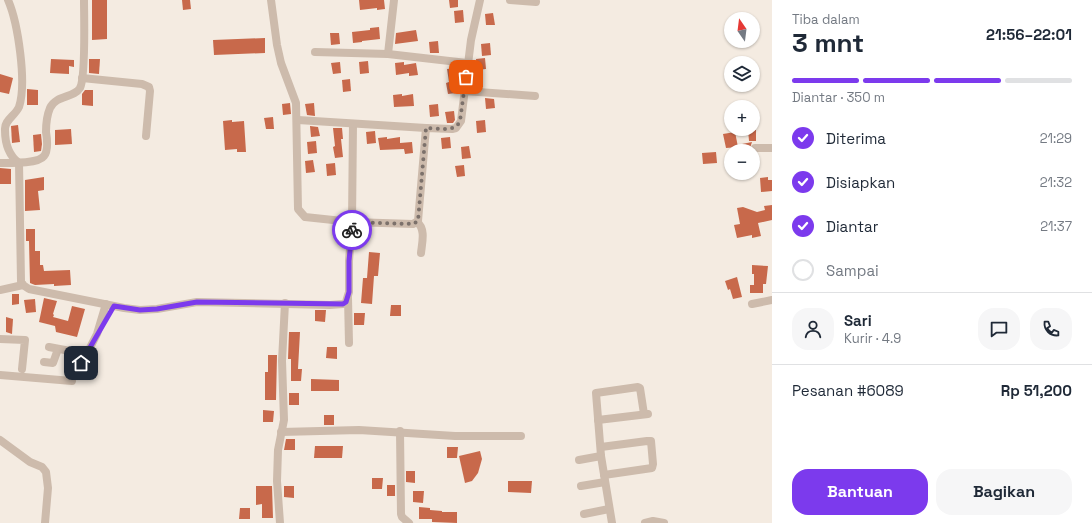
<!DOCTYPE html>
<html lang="id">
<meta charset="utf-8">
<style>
:root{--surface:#fff;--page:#f6f6f7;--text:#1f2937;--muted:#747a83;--line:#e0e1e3;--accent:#7c3aed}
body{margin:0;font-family:"Space Grotesk",sans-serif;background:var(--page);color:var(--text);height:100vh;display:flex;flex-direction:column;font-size:15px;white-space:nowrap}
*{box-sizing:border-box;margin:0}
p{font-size:13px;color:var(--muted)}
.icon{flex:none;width:22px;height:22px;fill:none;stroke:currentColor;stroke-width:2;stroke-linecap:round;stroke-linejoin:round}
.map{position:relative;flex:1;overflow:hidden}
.side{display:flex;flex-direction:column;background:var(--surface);width:320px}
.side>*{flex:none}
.needle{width:26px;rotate:346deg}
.buttons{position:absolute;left:724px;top:12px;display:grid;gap:8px}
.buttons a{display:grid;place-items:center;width:36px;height:36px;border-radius:50%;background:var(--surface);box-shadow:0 1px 3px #0004;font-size:20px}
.pin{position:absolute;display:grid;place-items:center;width:34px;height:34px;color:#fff;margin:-17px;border-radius:8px;box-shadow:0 2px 6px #0006}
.courier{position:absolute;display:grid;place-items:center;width:40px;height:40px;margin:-20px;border:3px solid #7c3aed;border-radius:50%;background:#fff;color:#222;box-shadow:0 1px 5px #0007}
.summary em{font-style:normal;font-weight:700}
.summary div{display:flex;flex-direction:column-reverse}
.summary{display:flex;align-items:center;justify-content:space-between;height:68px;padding:0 20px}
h1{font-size:26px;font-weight:700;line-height:30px}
.bar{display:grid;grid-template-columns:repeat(4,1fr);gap:6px 4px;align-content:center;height:48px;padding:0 20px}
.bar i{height:5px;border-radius:3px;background:var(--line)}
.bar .on{background:var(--accent)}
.bar p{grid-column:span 4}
.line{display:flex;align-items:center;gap:10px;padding:0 20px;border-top:1px solid var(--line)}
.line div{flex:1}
.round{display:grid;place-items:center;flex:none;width:42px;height:42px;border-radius:16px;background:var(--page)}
ol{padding:0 20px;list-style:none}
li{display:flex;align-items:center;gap:12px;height:44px}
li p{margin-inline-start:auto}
li .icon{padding:4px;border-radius:50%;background:var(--accent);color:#fff;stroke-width:4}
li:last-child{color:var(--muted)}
li i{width:22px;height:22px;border:2px solid var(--line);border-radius:50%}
.button{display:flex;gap:8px;margin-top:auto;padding:8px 20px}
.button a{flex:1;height:46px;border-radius:16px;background:var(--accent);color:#fff;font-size:16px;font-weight:700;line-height:46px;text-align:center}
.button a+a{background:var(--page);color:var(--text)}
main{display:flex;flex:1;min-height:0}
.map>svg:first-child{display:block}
</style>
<main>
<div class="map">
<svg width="772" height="523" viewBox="0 0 772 523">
<rect width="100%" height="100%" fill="#f4ebe1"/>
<g fill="#c8694b">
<path d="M92,0h15v39l-15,1z"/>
<path d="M182,0h8l1,9 -8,1z"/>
<path d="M359,0h25l1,9 -8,1v-2l-17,2z"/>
<path d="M449,0h9v7l-8,1z"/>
<path d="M463,10l1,12 -9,1 -1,-12z"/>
<path d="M493,13l2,12h-9l-1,-11z"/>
<path d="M379,27l1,12 -18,2v1l-9,1 -1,-11 18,-2v-2z"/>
<path d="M416,30l2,11 -23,3 1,-11z"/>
<path d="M330,33h9l1,11 -9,1z"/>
<path d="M265,38v15l-51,2 -1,-15z"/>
<path d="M438,41l1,12h-9l-1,-11z"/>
<path d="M490,43l1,12 -9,1 -1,-12z"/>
<path d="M485,58l1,11 -9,1 -1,-11z"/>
<path d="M51,59l23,1v7l-5,-1v8l-19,-1z"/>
<path d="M89,59h11l-1,15 -10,-1z"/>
<path d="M368,61l1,12 -9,1 -1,-12z"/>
<path d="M340,62l1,11 -8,1 -2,-11z"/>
<path d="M404,62v3l12,-2 2,12 -9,1v-3l-13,2 -1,-12z"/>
<path d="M456,68l1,11 -2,1 1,13 -8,1 -2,-11 3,-1 -2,-13z"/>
<path d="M0,74l13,4 -4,16 -9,-2z"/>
<path d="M482,77l1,10 -9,-1v-8z"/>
<path d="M350,79l1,12 -8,1 -1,-12z"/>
<path d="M27,89l11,1v15h-11z"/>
<path d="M85,90h8v16l-11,-1v-11z"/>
<path d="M402,94v2l11,-2 1,12 -20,1 -1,-12z"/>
<path d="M485,98l9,1 1,9 -9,1z"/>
<path d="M290,103l1,11 -8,1 -1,-11z"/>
<path d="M314,103l1,13 -8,-1 -2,-11z"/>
<path d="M438,104l1,12 -9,1 -1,-12z"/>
<path d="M454,111l1,9 -2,3h-6l-2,-11z"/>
<path d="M273,117l1,12h-8l-2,-11z"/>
<path d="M232,120v2l12,-1 2,31h-9v-3l-12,1 -2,-29z"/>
<path d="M485,120l1,12 -9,1 -1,-12z"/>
<path d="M18,125l2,17 -8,1 -1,-17z"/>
<path d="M310,126l8,1 2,9 -9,1z"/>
<path d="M333,128h9l1,11h-2l2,18 -8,1 -2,-11 2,-1z"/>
<path d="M71,129l1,15 -17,1v-15z"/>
<path d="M748,130h8v11h-7z"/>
<path d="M375,131l1,12 -9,1 -1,-12z"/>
<path d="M735,132l3,15 -12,1 -3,-14z"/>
<path d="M41,134l1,10 -1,7 -7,1 -1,-17z"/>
<path d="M387,137v2l13,-2v6l12,-1 1,11 -8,1 -1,-5 -24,1 -2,-12z"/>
<path d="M450,137l1,11 -9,1 -1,-11z"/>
<path d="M316,141l1,12 -9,1 -1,-12z"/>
<path d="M752,142l-2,6v3h-7l-1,-7z"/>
<path d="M469,146l2,12 -9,1 -1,-12z"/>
<path d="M716,152l1,11 -14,1 -1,-11z"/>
<path d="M313,160l2,12 -9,1 -1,-12z"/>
<path d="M335,163l1,12 -9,1 -1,-12z"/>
<path d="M464,165l1,11 -8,1 -2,-11z"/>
<path d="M0,168l11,1v15h-11z"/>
<path d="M44,177v13l-6,1 2,19 -15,1v-31z"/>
<path d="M768,177v3h4v11l-11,1 -1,-14z"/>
<path d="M772,205v15l-14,3 3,13 -9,2v-3l-15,3 -3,-13 6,-1 -3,-16 6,-1 14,5 8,-2 -1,-4z"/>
<path d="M26,229h9v22h5v14h3l1,6 26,-1 1,15 -17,1v-2l-19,1 -5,-2 -1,-42h-3z"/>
<path d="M369,252l11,1 -2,23h-4l-2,28 -11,-1 2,-25h4z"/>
<path d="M752,265l16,1 -2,18h-3v9h-13v-8h4v-11h-2z"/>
<path d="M737,277l5,20 -9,2 -3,-10 -2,1 -3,-9z"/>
<path d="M12,294h7v10l-7,1z"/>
<path d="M44,298l13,3 -4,13 1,1 -1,2 15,4 4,-15 13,3 -8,28 -21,-5 -1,-6 -16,-4z"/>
<path d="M35,299l1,13 -10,1 -2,-13z"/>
<path d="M391,305h10v11h-11z"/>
<path d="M315,310h11l-1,12 -10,-1z"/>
<path d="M354,313h11l-1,12h-10z"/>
<path d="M6,317l7,2 -1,15 -6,-2z"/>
<path d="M289,332h11l-2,37h4l-1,12h-10v-22h-3z"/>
<path d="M327,347h10v12l-11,-1z"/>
<path d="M268,355h9l-1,45h-11v-28h3z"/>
<path d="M311,379l28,1v11h-28z"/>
<rect x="289" y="393" width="10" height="12"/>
<path d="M263,410l11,1 -1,11h-10z"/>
<rect x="324" y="415" width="10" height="10"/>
<path d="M286,439h9v11h-11z"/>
<path d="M315,446h28l-1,12h-28z"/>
<path d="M447,447h11l-1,11h-10z"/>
<path d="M480,451l2,8 -4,14 -6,8 -7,2 -6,-27z"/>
<path d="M406,471h9v12l-9,-1z"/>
<path d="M372,478h11l-1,11h-10z"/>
<path d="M508,481h24l-1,12 -23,-1z"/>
<rect x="387" y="485" width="8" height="11"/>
<path d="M256,486h16l1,32h-11v-14l-6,1z"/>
<path d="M284,486h10v12l-10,-1z"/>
<path d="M413,491h11l-1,12 -10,-1z"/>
<path d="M419,507l11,1v2l12,1v1h15v11l-25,-1v-3h-13z"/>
<path d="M240,508h10v11h-11z"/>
</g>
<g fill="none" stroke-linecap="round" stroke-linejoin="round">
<g stroke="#cdbbac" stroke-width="8">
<path d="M8,0c10,23 19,83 11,107 -4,9 -15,13 -14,23 0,13 3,25 14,33l2,118 2,4 6,4 95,19 16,2 17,-1 40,-7 133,3 13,-1 3,-2 3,-10v-31l3,-39 61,2 5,-3 8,-93 26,1 4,-1 5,-7 10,-81 9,-40"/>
<path d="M271,0l6,45 4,18 15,40 2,106 7,8 47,5 1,-98"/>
<path d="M510,0l26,2"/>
<path d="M315,52l73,2 79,9"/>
<path d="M388,54l6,-54"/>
<path d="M82,78l60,6 7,3 1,4 -4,45"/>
<path d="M464,91l71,5"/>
<path d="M298,120l128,8"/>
<path d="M755,148h17"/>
<path d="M0,163c10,0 38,1 44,-7 5,-6 3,-18 2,-24 0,-8 1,-17 4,-24 6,-13 24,-10 30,-20 6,-11 4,-72 4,-88"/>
<path d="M417,222c9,7 5,21 4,31"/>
<path d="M0,290l23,-5"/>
<path d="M348,298l1,45"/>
<path d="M752,304l20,-4"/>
<path d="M0,339l25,1 -3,29"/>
<path d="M49,347l37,7"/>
<path d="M44,362l9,1 5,-14"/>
<path d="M77,373l20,-39 9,-30"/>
<path d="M0,375l72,6"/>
<path d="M598,420l50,-6"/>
<path d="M400,431l1,83 1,3 7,6"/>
<path d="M281,432l78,-2 96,6h66"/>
<path d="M0,440l30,22 12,5 4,5 2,16 -3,35"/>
<path d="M601,447l46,-6h4l2,23 -1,4 -48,7"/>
<path d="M579,460l22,-4"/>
<path d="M581,486l24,-4"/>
<path d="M584,514l25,-5"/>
<path d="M280,523l-3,-42 1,-31 6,-30 -2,-59 3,-58"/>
<path d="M612,523l-11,-67 -5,-63 42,-6 2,1 4,26"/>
<path d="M645,523l8,-2 11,2"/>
</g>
</g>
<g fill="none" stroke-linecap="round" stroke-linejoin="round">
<path stroke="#7c716b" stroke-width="4" stroke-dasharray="0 7.2" d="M352,230v-8l61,2 5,-3 8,-93c11,0 29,5 34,-7l6,-44"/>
<path stroke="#7c3aed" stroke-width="5" d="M81,363l33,-57 26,4 17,-1 40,-7 146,2 3,-2 3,-10v-31l3,-31"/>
</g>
</svg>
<div class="buttons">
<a><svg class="needle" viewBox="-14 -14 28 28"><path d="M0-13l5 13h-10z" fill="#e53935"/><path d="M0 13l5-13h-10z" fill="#747a83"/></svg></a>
<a><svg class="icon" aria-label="layers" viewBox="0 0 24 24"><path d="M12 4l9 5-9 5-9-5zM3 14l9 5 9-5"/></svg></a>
<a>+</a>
<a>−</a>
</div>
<div class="pin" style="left:466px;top:77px;background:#ea580c"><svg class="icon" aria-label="bag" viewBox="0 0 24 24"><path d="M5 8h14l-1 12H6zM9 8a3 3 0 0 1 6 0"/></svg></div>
<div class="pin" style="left:81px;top:363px;background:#1f2937"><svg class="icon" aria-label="home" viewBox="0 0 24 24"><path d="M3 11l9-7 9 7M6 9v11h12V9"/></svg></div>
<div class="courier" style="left:352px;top:230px"><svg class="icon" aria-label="bike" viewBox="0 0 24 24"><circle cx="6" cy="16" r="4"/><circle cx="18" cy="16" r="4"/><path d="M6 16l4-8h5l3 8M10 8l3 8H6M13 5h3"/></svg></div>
</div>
<section class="side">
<div class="summary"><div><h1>3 mnt</h1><p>Tiba dalam</p></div><em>21:56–22:01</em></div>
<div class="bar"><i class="on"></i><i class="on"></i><i class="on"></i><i></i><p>Diantar · 350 m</p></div>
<ol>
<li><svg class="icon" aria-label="check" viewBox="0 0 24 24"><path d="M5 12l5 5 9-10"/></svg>Diterima<p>21:29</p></li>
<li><svg class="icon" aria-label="check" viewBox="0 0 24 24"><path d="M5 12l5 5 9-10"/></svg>Disiapkan<p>21:32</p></li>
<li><svg class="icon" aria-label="check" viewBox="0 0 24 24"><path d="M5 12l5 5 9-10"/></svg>Diantar<p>21:37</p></li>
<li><i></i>Sampai</li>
</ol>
<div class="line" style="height:72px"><a class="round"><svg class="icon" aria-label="person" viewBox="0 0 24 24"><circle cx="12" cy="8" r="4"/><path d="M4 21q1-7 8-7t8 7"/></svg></a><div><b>Sari</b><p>Kurir · 4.9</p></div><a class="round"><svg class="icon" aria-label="chat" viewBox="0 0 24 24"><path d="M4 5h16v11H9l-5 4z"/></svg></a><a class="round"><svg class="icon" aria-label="phone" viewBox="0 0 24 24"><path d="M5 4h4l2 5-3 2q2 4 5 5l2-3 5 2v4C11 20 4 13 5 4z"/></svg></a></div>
<div class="line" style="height:52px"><div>Pesanan #6089</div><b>Rp 51,200</b></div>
<div class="button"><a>Bantuan</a><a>Bagikan</a></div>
</section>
</main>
